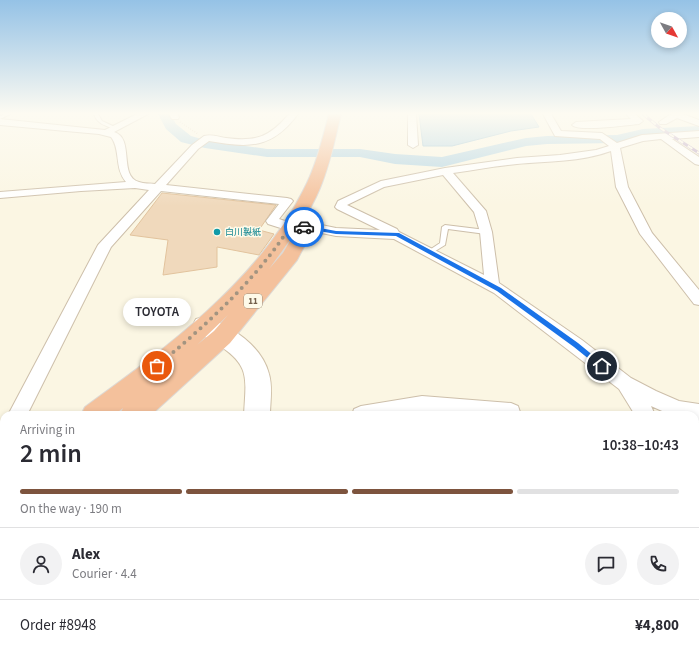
<!DOCTYPE html>
<meta charset="utf-8">
<style>
:root{--surface:#fff;--page:#f2f2f3;--text:#2b2b33;--muted:#7c7c81;--line:#e1e1e2;--accent:#7d543e}
body{margin:0;font-family:"Source Sans 3","Noto Sans JP",sans-serif;background:var(--page);color:var(--text);height:100vh;display:flex;flex-direction:column;font-size:15px;white-space:nowrap}
*{box-sizing:border-box;margin:0}
p{font-size:13px;color:var(--muted)}
.icon{flex:none;width:22px;height:22px;fill:none;stroke:currentColor;stroke-width:2;stroke-linecap:round;stroke-linejoin:round}
.map{position:relative;flex:1;overflow:hidden}
.panel{position:absolute;left:0px;top:411px;width:699px;height:248px;display:flex;flex-direction:column;background:var(--surface);border-radius:12px 12px 0 0;box-shadow:0 2px 6px #0003}
.panel>*{flex:none}
.needle{width:26px;rotate:130deg}
.fabs{position:absolute;left:651px;top:12px;display:grid;gap:8px}
.fabs a{display:grid;place-items:center;width:36px;height:36px;border-radius:50%;background:var(--surface);box-shadow:0 2px 6px #0003;font-size:20px}
.pin{position:absolute;display:grid;place-items:center;width:34px;height:34px;color:#fff;margin:-17px;border:2px solid #fff;border-radius:50%;box-shadow:0 1px 4px #0007}
.courier{position:absolute;display:grid;place-items:center;width:40px;height:40px;margin:-20px;border:3px solid #1a73e8;border-radius:50%;background:#fff;color:#222;box-shadow:0 1px 5px #0007}
.bubble{position:absolute;height:28px;border-radius:14px;background:var(--surface);box-shadow:0 2px 6px #0003;font-size:13px;font-weight:600;line-height:28px;text-align:center}
.head em{font-style:normal;font-weight:600}
.head div{display:flex;flex-direction:column-reverse}
.head{display:flex;align-items:center;justify-content:space-between;height:68px;padding:0 20px}
h1{font-size:26px;font-weight:600;line-height:30px}
.bar{display:grid;grid-template-columns:repeat(4,1fr);gap:6px 4px;align-content:center;height:48px;padding:0 20px}
.bar i{height:5px;border-radius:3px;background:var(--line)}
.bar .active{background:var(--accent)}
.bar p{grid-column:span 4}
.line{display:flex;align-items:center;gap:10px;padding:0 20px;border-top:1px solid var(--line)}
.line div{flex:1}
.round{display:grid;place-items:center;flex:none;width:42px;height:42px;border-radius:21px;background:var(--page)}
.map>svg:first-child{display:block}
</style>
<div class="map">
<svg width="699" height="659" viewBox="0 0 699 659">
<rect width="100%" height="100%" fill="#fbf6e3"/>
<path fill="#b9d7e4" stroke="#9fc4d6" d="M419,114h112l8,13 -28,4 -59,15h-29z"/>
<g fill="none" stroke-linecap="round" stroke-linejoin="round">
<path fill="#b9d7e4" fill-rule="evenodd" d="M158,114h12l6,10 15,12 14,4 62,9h93l35,5 47,3 84,-19 21,-2 70,-1 26,-6 56,-3v8l-56,3 -26,6 -70,1 -21,2 -84,21 -47,-3 -35,-7h-93l-62,-9 -24,-6 -15,-13z"/>
</g>
<path fill="#f0d9bc" stroke="#e2c39d" d="M162,193l114,12 -17,25 15,4 -15,21 -42,-8v20l-54,8 5,-35 -38,-5z"/>
<g fill="none" stroke-linecap="round" stroke-linejoin="round">
<g stroke="#cdbfaa" stroke-width="2">
<g id="lane">
<path d="M5,114h5l-10,5v-3z"/>
<path d="M94,114h4l4,7 15,7 -2,1c-9,-3 -18,-5 -21,-15z"/>
<path d="M445,225l41,5 3,2 -3,2 -38,-5 -3,16 -13,8h-4v-2l12,-8 2,-16z"/>
</g>
</g>
<g stroke="#cdbfaa" stroke-width="2">
<g id="street">
<path d="M137,114h11l-34,18c21,6 4,44 25,50 5,2 11,1 16,2l37,-39 12,-9c7,-2 15,1 22,2 30,4 44,-1 63,-24h9c-26,35 -49,34 -89,27l-11,8 -32,36 121,13 4,1 2,2 -14,18 12,4 16,-1 29,6 44,2 -43,-21 -2,-2 3,-6 43,-20 64,-13 72,-10 43,-3 36,-5 13,-4 -9,-7 -45,-3 -12,-22h8l10,17 41,2 15,10 25,-8 57,-4v6l-27,2 27,18v8l-4,-1 -34,-25 -18,2 -23,7 8,39 24,46 47,57v15l-5,-1 -54,-70 -24,-47 -5,-36c-30,11 -63,10 -94,13 -22,2 -43,6 -64,9l33,38 6,21 7,51 83,57 49,38 25,13 23,10 20,3v18l-4,-1v-6h-24l-20,-9 4,9h-20l-16,-26 -125,-96 -100,-54 -58,-3 -29,-6 -17,1 -22,-7 -2,-3 13,-17 -118,-13 -50,56 -84,168h-19l90,-170 51,-55 -14,-2 -54,3 -81,7v-6l126,-10c-12,-14 -5,-32 -15,-45l-12,-3 -99,-9v-6l105,11zM443,175l31,37 6,20 4,43 -85,-43 -2,-3 -50,-24 37,-18z"/>
<path d="M169,114h8l2,3 -1,2h-6z"/>
<path d="M408,114h8l2,31 -5,3 -5,-3z"/>
<path d="M626,114h9l8,7 -4,3c-12,1 -60,8 -67,1l4,-3 55,-3z"/>
<path d="M671,114h12l16,6v6l-22,-8 -11,6h-6l-1,-2z"/>
<path d="M422,396l89,7 7,3 2,6 -1,3h-68l-29,-3 -15,3h-55l2,-6 7,-3z"/>
<path d="M4,432v55l-4,-2v-52z"/>
<path d="M695,446l4,2v21l-4,-2z"/>
<path d="M4,534v25l-4,2v-25z"/>
<rect x="0" y="582" width="4" height="26"/>
</g>
</g>
<g stroke="#cfc0a8" stroke-width="2">
<g id="secondary">
<path d="M204,317c27,8 58,29 65,57 4,14 1,28 1,41h-26c2,-39 7,-50 -30,-73 -8,-5 -16,-9 -21,-17l3,-6z"/>
<rect x="207" y="655" width="38" height="4"/>
</g>
</g>
<g stroke="#ddd9d4" stroke-width="2">
<g id="highway">
<path d="M329,114h12c-6,25 -11,50 -21,74 -12,29 -33,56 -51,81l14,-16 19,-33 6,-1 6,1 2,4 -19,36 -67,83 -79,72h-31l3,-7 -9,7h-33l4,-8c80,-58 172,-125 218,-216 13,-24 19,-51 26,-77zM228,315l-14,16 -17,14z"/>
<path d="M4,465v62l-4,1v-61z"/>
</g>
</g>
<path stroke="#d5bd9f" stroke-width="1.5" stroke-dasharray="0.5 2" stroke-linecap="butt" d="M180,122l18,12"/>
<use href="#lane" fill="#fff" fill-rule="evenodd"/>
<use href="#street" fill="#fff" fill-rule="evenodd"/>
<use href="#secondary" fill="#fff" fill-rule="evenodd"/>
<use href="#highway" fill="#f4c19c" fill-rule="evenodd"/>
<g stroke="#baa3c4" stroke-width="3">
<path id="rail" d="M643,114l17,14 39,25"/>
</g>
<use href="#rail" stroke="#fefae9" stroke-width="2" stroke-dasharray="5.5" stroke-linecap="butt"/>
</g>
<linearGradient id="sky" x2="0" y2="1"><stop stop-color="#95c2e6"/><stop offset="0.55" stop-color="#fdfbf2"/><stop offset="1" stop-color="#fdfbf2" stop-opacity="0"/></linearGradient>
<rect width="699" height="206" fill="url(#sky)"/>
<path fill="#1a73e8" d="M304,225l32,6 63,2 102,55 77,55 28,23 -4,3 -2,-1 -26,-21 -77,-56 -101,-55 -60,-2 -34,-6 -1,-1z"/>
<g fill="none" stroke-linecap="round" stroke-linejoin="round">
<path stroke="#a39480" stroke-width="4" stroke-dasharray="0 7.2" d="M157,366c49,-41 98,-85 133,-139h14"/>
</g>
<circle fill="#0f9aa8" stroke="#fefae9" stroke-width="1.5" cx="217" cy="232" r="4"/>
<g text-anchor="middle" dominant-baseline="central" stroke-width="3" stroke-linejoin="round" paint-order="stroke">
<g font-size="9" fill="#0d838f" stroke="#fefae9" text-anchor="start">
<text x="225" y="232">白川製紙</text>
</g>
<rect fill="#fefae9" stroke="#9d8e7a" stroke-width="1" x="244" y="294" width="18" height="14" rx="3"/>
<g font-size="9" font-weight="bold" fill="#735f4a">
<text x="253" y="301">11</text>
</g>
</g>
</svg>
<div class="fabs">
<a><svg class="needle" viewBox="-14 -14 28 28"><path d="M0-13l5 13h-10z" fill="#e53935"/><path d="M0 13l5-13h-10z" fill="#7c7c81"/></svg></a>
</div>
<div class="pin" style="left:157px;top:366px;background:#ea580c"><svg class="icon" aria-label="bag" viewBox="0 0 24 24"><path d="M5 8h14l-1 12H6zM9 8a3 3 0 0 1 6 0"/></svg></div>
<div class="pin" style="left:602px;top:366px;background:#1f2937"><svg class="icon" aria-label="home" viewBox="0 0 24 24"><path d="M3 11l9-7 9 7M6 9v11h12V9"/></svg></div>
<div class="courier" style="left:304px;top:227px"><svg class="icon" aria-label="car" viewBox="0 0 24 24"><path d="M5 17H2v-5l4-1 3-4h7l3 4 3 1v5h-3M9 17h6M6 11h13"/><circle cx="7" cy="17" r="2"/><circle cx="17" cy="17" r="2"/></svg></div>
<div class="bubble" style="left:123px;top:298px;width:68px">TOYOTA</div>
<section class="panel">
<div class="head"><div><h1>2 min</h1><p>Arriving in</p></div><em>10:38–10:43</em></div>
<div class="bar"><i class="active"></i><i class="active"></i><i class="active"></i><i></i><p>On the way · 190 m</p></div>
<div class="line" style="height:72px"><a class="round"><svg class="icon" aria-label="person" viewBox="0 0 24 24"><circle cx="12" cy="8" r="4"/><path d="M4 21q1-7 8-7t8 7"/></svg></a><div><b>Alex</b><p>Courier · 4.4</p></div><a class="round"><svg class="icon" aria-label="chat" viewBox="0 0 24 24"><path d="M4 5h16v11H9l-5 4z"/></svg></a><a class="round"><svg class="icon" aria-label="phone" viewBox="0 0 24 24"><path d="M5 4h4l2 5-3 2q2 4 5 5l2-3 5 2v4C11 20 4 13 5 4z"/></svg></a></div>
<div class="line" style="height:52px"><div>Order #8948</div><b>¥4,800</b></div>
</section>
</div>
